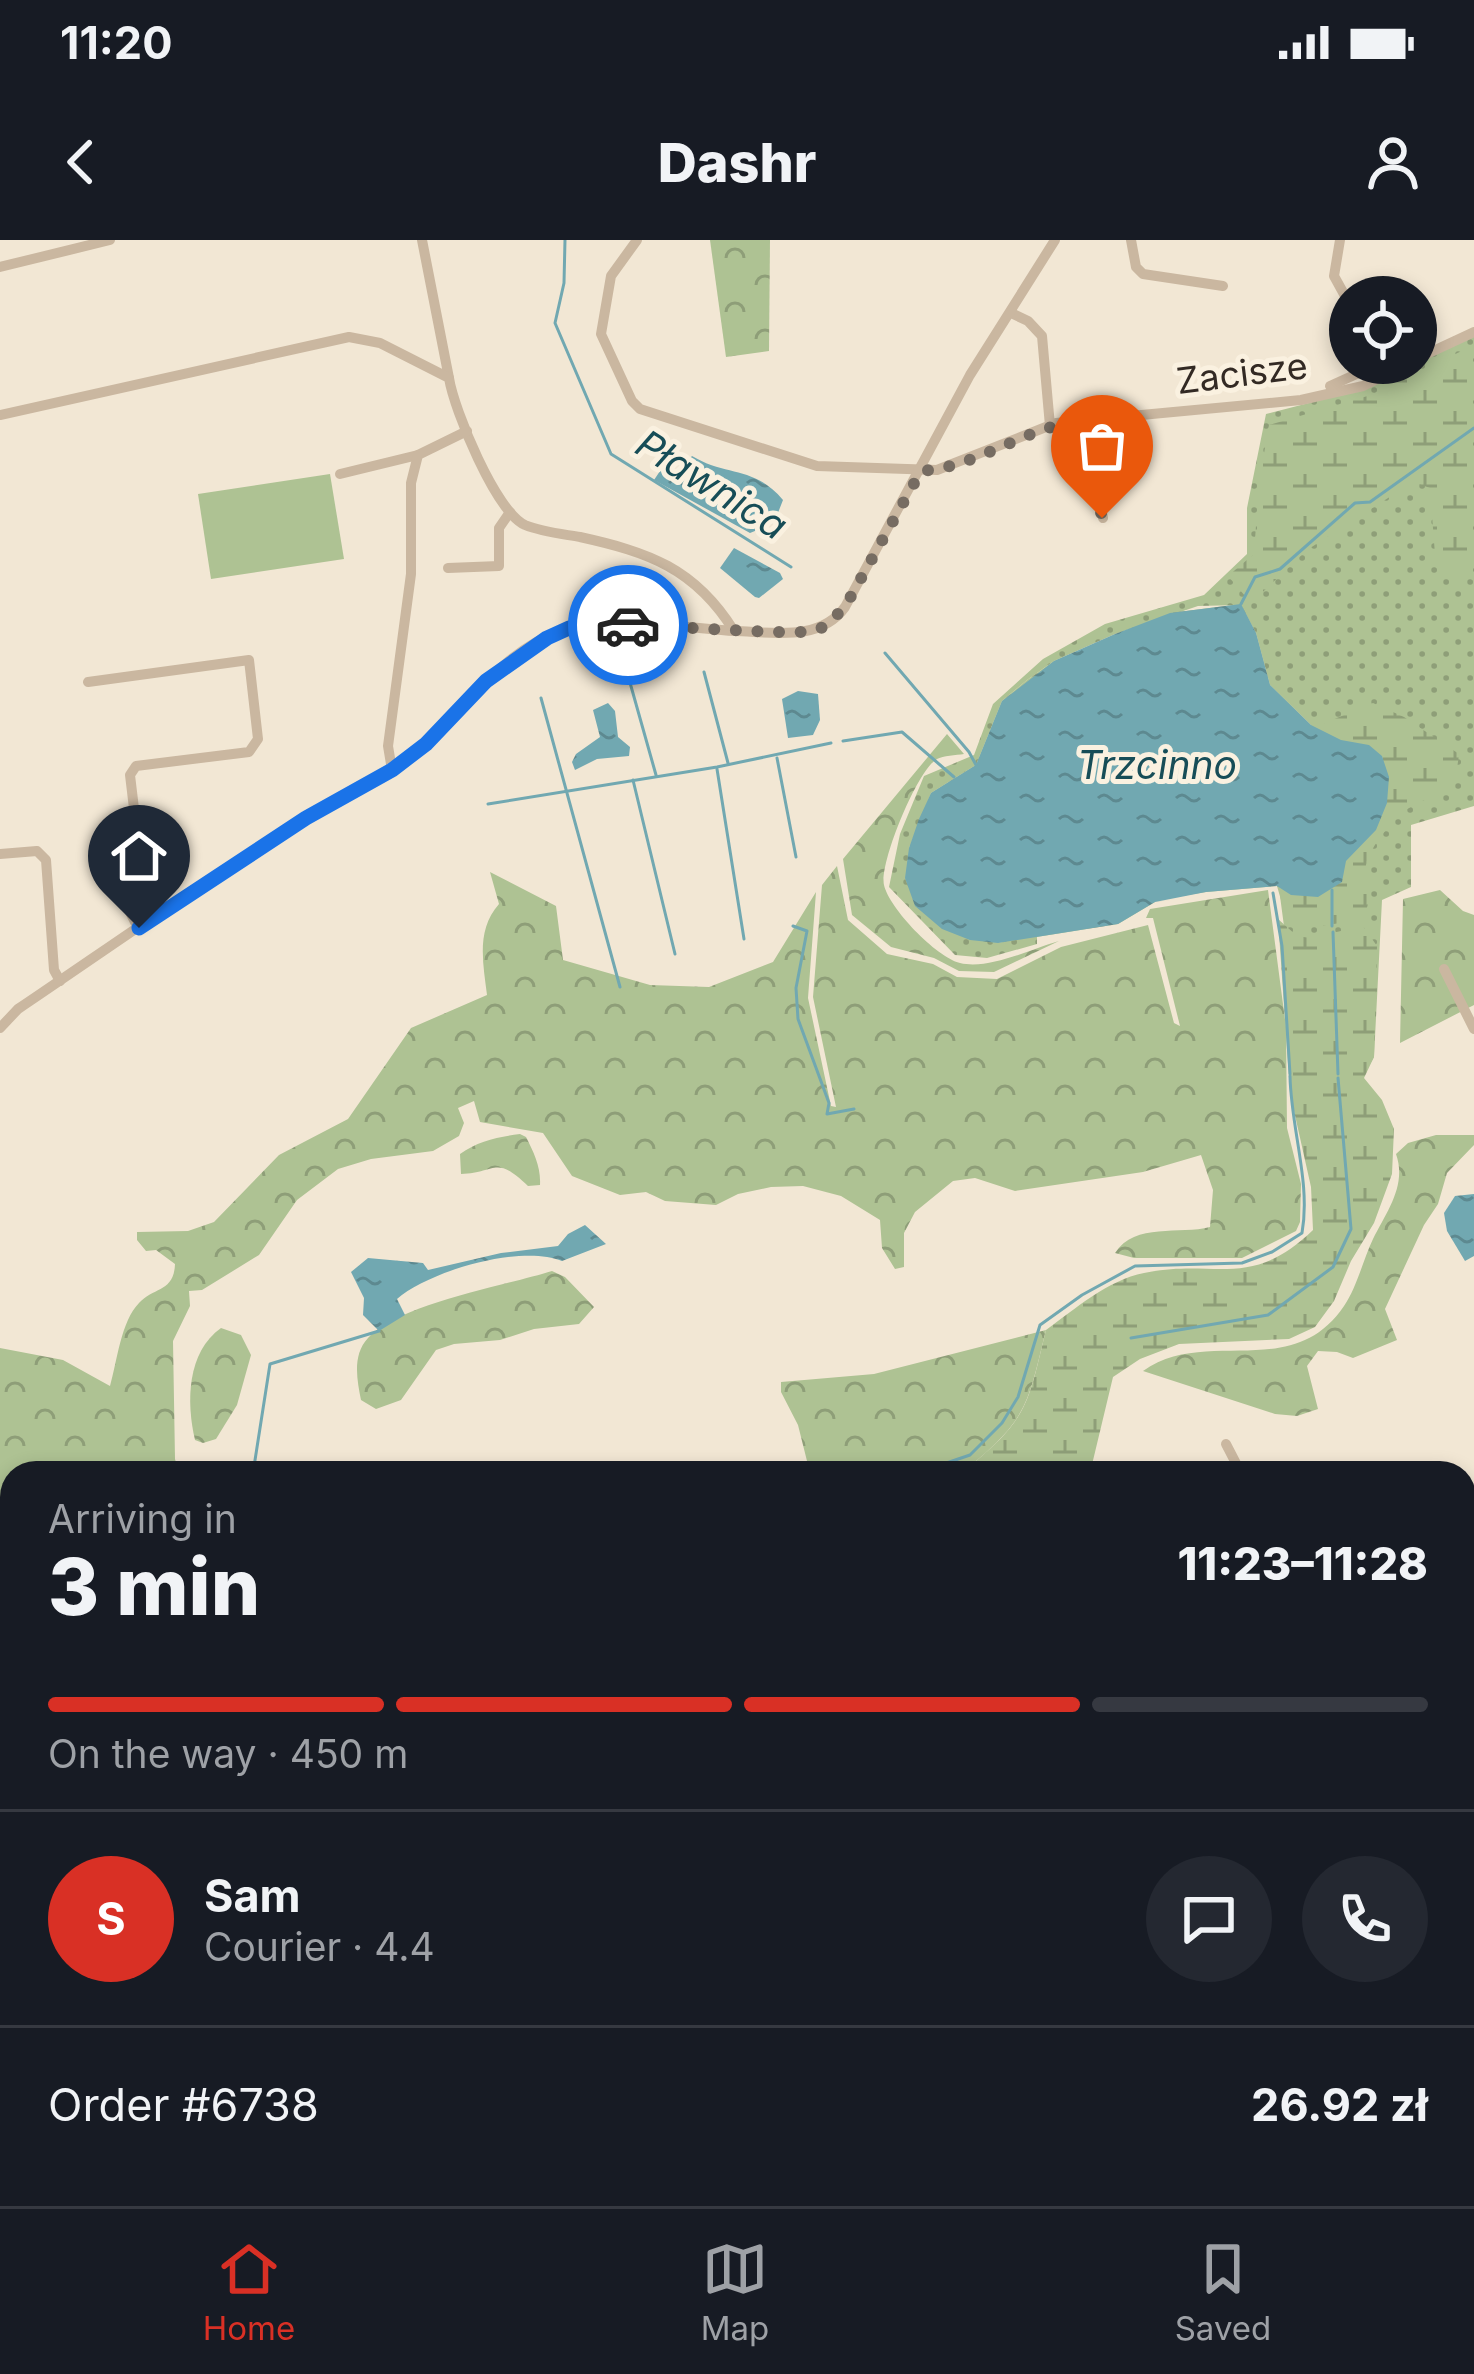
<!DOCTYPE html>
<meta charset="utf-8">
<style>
:root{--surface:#171b24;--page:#242831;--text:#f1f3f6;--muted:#9ea1a6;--line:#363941;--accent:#d93025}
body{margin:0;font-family:Inter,sans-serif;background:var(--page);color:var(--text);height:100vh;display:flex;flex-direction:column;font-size:45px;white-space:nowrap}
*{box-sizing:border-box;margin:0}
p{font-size:39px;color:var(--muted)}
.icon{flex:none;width:66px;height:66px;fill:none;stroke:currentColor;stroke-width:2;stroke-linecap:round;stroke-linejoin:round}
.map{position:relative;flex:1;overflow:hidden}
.panel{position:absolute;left:0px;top:1221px;width:1476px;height:747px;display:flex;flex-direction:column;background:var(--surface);border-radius:36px 36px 0 0;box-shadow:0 6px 18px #0003}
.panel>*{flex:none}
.controls{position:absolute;left:1329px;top:36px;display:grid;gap:24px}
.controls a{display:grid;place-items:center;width:108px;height:108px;border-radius:50%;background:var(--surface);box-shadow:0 6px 18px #0003;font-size:60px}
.pin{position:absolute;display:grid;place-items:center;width:102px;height:102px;color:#fff;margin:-123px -51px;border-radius:50% 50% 50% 0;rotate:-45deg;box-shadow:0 0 12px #0007}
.pin .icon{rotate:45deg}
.courier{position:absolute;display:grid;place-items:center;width:120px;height:120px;margin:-60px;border:9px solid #1a73e8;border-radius:50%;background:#fff;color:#222;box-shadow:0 3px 15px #0007}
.headline em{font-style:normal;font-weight:800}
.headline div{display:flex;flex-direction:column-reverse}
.headline{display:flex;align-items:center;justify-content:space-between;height:204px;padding:0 48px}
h1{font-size:78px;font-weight:800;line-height:90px}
.bar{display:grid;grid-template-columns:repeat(4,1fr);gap:18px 12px;align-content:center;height:144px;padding:0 48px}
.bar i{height:15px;border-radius:9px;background:var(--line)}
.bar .selected{background:var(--accent)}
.bar p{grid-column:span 4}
.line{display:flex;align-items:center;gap:30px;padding:0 48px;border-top:3px solid var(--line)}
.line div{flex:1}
.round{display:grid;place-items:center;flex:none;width:126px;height:126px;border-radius:63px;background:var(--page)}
.status{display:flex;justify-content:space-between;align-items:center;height:84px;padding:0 60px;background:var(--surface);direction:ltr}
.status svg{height:33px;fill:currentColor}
header{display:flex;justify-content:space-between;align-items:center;height:156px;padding:0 48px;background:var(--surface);font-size:54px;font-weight:800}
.dock{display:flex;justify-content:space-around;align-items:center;height:168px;border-top:3px solid var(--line);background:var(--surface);font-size:33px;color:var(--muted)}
.dock a{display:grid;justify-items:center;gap:6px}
.dock .selected{color:var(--accent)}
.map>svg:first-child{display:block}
</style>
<div class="status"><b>11:20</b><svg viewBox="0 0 49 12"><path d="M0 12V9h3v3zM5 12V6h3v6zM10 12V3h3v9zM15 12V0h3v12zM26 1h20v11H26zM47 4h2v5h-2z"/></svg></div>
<header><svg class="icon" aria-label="back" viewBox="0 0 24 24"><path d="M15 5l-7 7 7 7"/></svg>Dashr<svg class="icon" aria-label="person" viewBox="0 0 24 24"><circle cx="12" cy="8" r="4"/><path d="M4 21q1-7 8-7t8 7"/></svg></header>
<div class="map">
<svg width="1474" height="1966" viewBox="0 0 1474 1966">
<defs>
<pattern id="grass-dots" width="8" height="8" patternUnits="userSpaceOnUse" patternTransform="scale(3)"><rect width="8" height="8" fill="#aec293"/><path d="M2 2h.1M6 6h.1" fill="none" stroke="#8e9e78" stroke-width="1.8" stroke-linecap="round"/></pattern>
<pattern id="forest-crowns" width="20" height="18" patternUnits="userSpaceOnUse" patternTransform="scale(3)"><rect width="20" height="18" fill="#aec293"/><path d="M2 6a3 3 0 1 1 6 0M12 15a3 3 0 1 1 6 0" fill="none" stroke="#8e9e78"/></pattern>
<pattern id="wetland-marsh" width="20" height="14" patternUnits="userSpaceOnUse" patternTransform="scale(3)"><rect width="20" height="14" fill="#aec293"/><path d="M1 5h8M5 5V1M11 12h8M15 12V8" fill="none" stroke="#8e9e78"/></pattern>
<pattern id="water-ripples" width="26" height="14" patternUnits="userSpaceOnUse" patternTransform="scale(3)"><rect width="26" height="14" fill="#71a8b1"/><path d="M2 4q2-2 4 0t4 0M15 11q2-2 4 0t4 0" fill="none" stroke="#5d8990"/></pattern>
</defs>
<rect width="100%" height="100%" fill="#f2e7d4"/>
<path fill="url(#grass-dots)" d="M1474,87v479l-63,19v62l-29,13 -8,157 -11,19 -76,-127 -7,-53 31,-171 -41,-40 -14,-52 -15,-28 -43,1 -83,28 -61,27 -27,19 -25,21 -26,64 -45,28 -22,55 89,95 39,-9v10l-50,14 -32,-3 -66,-68 11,-53 24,-58 50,-21 19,-51 50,-45 62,-35 99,-29 43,-41v-46l19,-94 101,-26z"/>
<g fill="url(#forest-crowns)">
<path d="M710,0h60l-1,111 -43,6z"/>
<path d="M947,494l17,20c-8,1 -21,2 -27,5 -20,11 -58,105 -53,126 5,23 52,72 76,78 29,7 71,-14 99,-22l-65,31 -35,-1 -25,-13 -43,-11 -39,-32 -9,-56z"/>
<path d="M837,626l11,54 39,34 46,10 24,13 40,2 64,-32 87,-22 26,98 6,3 -27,-108h-7l4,-9 118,-19 18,137 1,101 14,56 -1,38 -4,9 -54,27h-108l-19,-5c20,-31 65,-18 95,-26l3,-37 -12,-35 -58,17 -128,19 -40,-13 -22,3 -38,31 -11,21v34l-9,2 -13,-21 -2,-28 -39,-24 -38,-10 -32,1 -33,7 -22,11 -51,-4 -19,-9 -26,3 -48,-19 -29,-43 -63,-11 -6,-21 -16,7 6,15 -5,13 -26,15 -62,8 -33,10 -41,31 -38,55 -57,35 -13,1 1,15 -17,35 2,118 4,14h-167v327l-12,-8v-444l63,12 47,26c7,-24 11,-65 29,-83 15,-16 35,-11 36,-39l-19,-14 -10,1 -9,-11v-8l51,-1 26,-9 65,-67 69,-36 63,-91 76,-33c-4,-33 -11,-65 12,-91l-9,-32 66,34 7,54 87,25 59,2 64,-25 43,-70 -8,106 23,108 5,1 -23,-110 9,-112z"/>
<path d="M1440,650l23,21 11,4v90l-74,38 3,-144z"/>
<path d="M520,894l6,3c8,16 15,30 14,48l-12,1c-33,-32 -32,-13 -67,-12l-1,-20c18,-13 38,-17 60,-20z"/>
<path d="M1436,895h38v10l-27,28 -9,31 -14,21 -39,84 12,31 -44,18 -16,-6 -19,-1 -11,15 11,43 -21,7 -22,-2 -132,-43c63,-45 149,12 201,-65 13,-19 19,-46 29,-67 14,-28 34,-54 23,-85l12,-11z"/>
<path d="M552,1031l13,6 29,30 -15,17 -45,5 -34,11 -46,4 -18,6 -35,50 -25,9 -15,-9c-4,-20 -9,-45 7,-62 30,-34 140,-53 184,-67z"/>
<path d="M221,1088l20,7 10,20 -14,50 -21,34 -13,4 -8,-3c-9,-38 -8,-88 26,-112z"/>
<path d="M1046,1090c-18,72 -17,88 -77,137l4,6h-163l-12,-48 -17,-33v-10l93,-8z"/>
<path d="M12,1709v236l-12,6v-233z"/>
</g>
<g fill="url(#wetland-marsh)">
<path d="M1474,105v235l-38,-12 -6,-80 -17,-6 -106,68 -56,53 -23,-27 26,-22 5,-72 10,-57 102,-30z"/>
<path d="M1241,364l15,29 14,52 41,40h9l53,-22 31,14 55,37c-5,53 -31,34 -61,63 -11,10 -29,33 -32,48 -4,24 11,24 -4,55l-57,8 -22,-21 -6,-21 -71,6 -111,18 81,-11 -21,3 -37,22 -120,19 -28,-3 -28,-11 -27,-23 -10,-28 4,-30 22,-55 45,-28 26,-64 25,-21 27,-19 116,-48z"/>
<path d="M1278,679l19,17 13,2 53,-12 14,20 -3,111 -10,21 18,22 12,29 -2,45 -18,49 -23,38 -17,40 -19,26 -26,12 -110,5 -39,15 -27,18 -23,96h-117l-4,-6c60,-49 59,-64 77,-137 29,-21 62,-50 98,-57 71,-15 106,18 169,-43l-2,-43 -21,-94z"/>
</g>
<path fill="#aec293" d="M330,234l14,85 -133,20 -13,-85z"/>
<g fill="url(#water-ripples)">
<path d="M692,216c35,21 61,9 91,44l-9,23 -24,10 -96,-53 6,-9 19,-1z"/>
<path d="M734,308l46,25 3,6 -24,19 -4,-1 -35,-29z"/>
<path d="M1241,364l15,29 14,52 41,40 30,15 28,5 13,11 7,21 -2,26 -11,27 -30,31 -4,21 -24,15 -27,-2 -14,-9 -71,6 -51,10 -37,22 -120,19 -28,-3 -28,-11 -27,-23 -10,-28 4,-30 10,-29 12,-26 45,-28 26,-64 52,-40 61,-27 55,-21z"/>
<path d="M798,451l20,3 2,26 -7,15 -25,3 -6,-39z"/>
<path d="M608,463l7,8 3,26 12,10 -1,9 -32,3 -22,11 -3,-8 4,-8 24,-17 -7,-27z"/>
<path d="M1474,954v62l-9,5 -18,-30 -3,-18 11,-17z"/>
<path d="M585,985l21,19 -44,17c-41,-17 -133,10 -165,38l8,16 -26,16 -16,-16 1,-17 -13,-26 17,-14 55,5 5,7 73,-17 57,-7 10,-12z"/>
</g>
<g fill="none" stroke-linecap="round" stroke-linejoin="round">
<g stroke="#71a8b1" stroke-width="3">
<path d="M565,0l-1,43 -9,40 56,131 180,113"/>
<path d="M1241,364l14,-27 25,-8 75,-66 15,-1 104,-74"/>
<path d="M885,413l84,99 7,13"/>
<path d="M627,432l29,103"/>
<path d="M704,432l24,91"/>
<path d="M541,458l79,289"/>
<path d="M843,501l59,-9 52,45"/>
<path d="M777,518l19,99"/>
<path d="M717,529l27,170"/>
<path d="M633,540l42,174"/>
<path d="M488,564l229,-37 114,-24"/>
<path d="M1273,653l9,53 8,128"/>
<path d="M793,686l14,5 -11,57 2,31 31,84 -2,11 27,-5"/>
<path d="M1332,686v-36"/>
<path d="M1333,692l5,142"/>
<path d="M1131,1098l137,-23 65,-48 18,-38 -13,-151"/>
<path d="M253,1233l17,-109 109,-33"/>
<path d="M917,1233l53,-18 32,-32 16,-26 22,-72 42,-30 53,-29 107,-3 30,-11 30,-19c9,-50 -11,-104 -12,-157"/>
<path d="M1473,1643l1,3"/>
<path d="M0,1731l12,-10"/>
<path d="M1467,1834l7,-5"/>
</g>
<g stroke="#cab7a0" stroke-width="10">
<path d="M422,0l27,138"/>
<path d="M637,0l-26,36 -10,58 31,67 8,8 177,57 120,4 119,-47 245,-23 62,-14 46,-23"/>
<path d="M1131,0l5,27 7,7 80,12"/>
<path d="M1340,0l-6,36 16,29"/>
<path d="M0,27l110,-27"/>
<path d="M1011,73l17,8 14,15 8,90"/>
<path d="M1416,119l58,-27"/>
<path d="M1330,146l31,-14 5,-9"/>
<path d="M0,175l349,-78 31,6 69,35c5,32 47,134 76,147 17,7 38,9 55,12 68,15 115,31 154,94 39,1 86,11 111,-24l125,-232 85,-135"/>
<path d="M1084,180l19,98"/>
<path d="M340,234l78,-19"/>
<path d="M448,328l51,-2v-38l11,-16"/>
<path d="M88,442l161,-22 9,79 -9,13 -113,14 -6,9 8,67 -8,70 8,16"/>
<path d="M392,530l-4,-24 23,-172v-91l7,-28 49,-24"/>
<path d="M0,614l37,-3 9,9 8,110 6,11"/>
<path d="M1444,729l30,60"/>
<path d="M0,788l18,-19c95,-64 190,-132 289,-191 28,-17 60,-31 87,-49 59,-41 97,-113 168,-139 41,-15 127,-2 172,1"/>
<path d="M1226,1204l15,29"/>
<path d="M1464,1403l10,32"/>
</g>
<g stroke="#cab7a0" stroke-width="12">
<path d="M1464,1624l10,-8"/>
<path d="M1049,1966l12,-10"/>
</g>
</g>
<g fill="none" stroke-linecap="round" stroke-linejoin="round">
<path stroke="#766c62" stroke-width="12" stroke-dasharray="0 21.6" d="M628,385l145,7h36l15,-5 21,-20 76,-136c58,-4 106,-45 163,-51l18,98"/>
<path stroke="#1a73e8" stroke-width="15" d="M139,688l167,-110 86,-48 34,-26 60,-63 61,-43 22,-10 59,-3"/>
</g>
<g text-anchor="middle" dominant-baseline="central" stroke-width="10" stroke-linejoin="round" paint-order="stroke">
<g font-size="36" fill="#332a24" stroke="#faf1e0">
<text transform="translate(1242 133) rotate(-7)">Zacisze</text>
</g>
<g font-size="39" font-style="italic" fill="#174d57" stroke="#faf1e0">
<text transform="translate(712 244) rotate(32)">Pławnica</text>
<text x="1157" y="524">Trzcinno</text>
</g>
</g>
</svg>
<div class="controls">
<a><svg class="icon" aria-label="locate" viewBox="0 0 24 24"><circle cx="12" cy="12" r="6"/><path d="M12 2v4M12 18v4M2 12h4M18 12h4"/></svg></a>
</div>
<div class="pin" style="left:1102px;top:278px;background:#ea580c"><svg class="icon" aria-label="bag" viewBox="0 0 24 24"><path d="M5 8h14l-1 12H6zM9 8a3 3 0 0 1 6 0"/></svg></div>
<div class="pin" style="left:139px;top:688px;background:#1f2937"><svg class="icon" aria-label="home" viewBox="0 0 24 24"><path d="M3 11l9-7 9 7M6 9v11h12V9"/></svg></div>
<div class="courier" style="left:628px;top:385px"><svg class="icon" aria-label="car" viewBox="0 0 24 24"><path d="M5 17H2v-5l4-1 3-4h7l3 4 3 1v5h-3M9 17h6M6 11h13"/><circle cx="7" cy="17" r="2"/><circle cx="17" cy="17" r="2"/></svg></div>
<section class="panel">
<div class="headline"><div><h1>3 min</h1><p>Arriving in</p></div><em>11:23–11:28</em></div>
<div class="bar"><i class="selected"></i><i class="selected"></i><i class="selected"></i><i></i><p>On the way · 450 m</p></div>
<div class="line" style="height:216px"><b class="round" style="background:var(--accent);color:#fff">S</b><div><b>Sam</b><p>Courier · 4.4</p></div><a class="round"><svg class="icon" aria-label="chat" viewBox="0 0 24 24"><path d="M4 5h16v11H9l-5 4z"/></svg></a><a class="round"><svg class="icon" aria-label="phone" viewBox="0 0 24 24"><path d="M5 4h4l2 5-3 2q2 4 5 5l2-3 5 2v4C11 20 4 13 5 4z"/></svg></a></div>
<div class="line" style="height:156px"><div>Order #6738</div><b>26.92 zł</b></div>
</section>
</div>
<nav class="dock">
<a class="selected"><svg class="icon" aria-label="home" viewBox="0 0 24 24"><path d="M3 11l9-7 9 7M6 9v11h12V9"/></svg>Home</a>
<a><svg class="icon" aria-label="map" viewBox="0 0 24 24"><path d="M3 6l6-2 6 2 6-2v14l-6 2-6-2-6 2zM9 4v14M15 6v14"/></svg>Map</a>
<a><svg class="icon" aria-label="saved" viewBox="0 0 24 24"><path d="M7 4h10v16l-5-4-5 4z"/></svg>Saved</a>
</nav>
